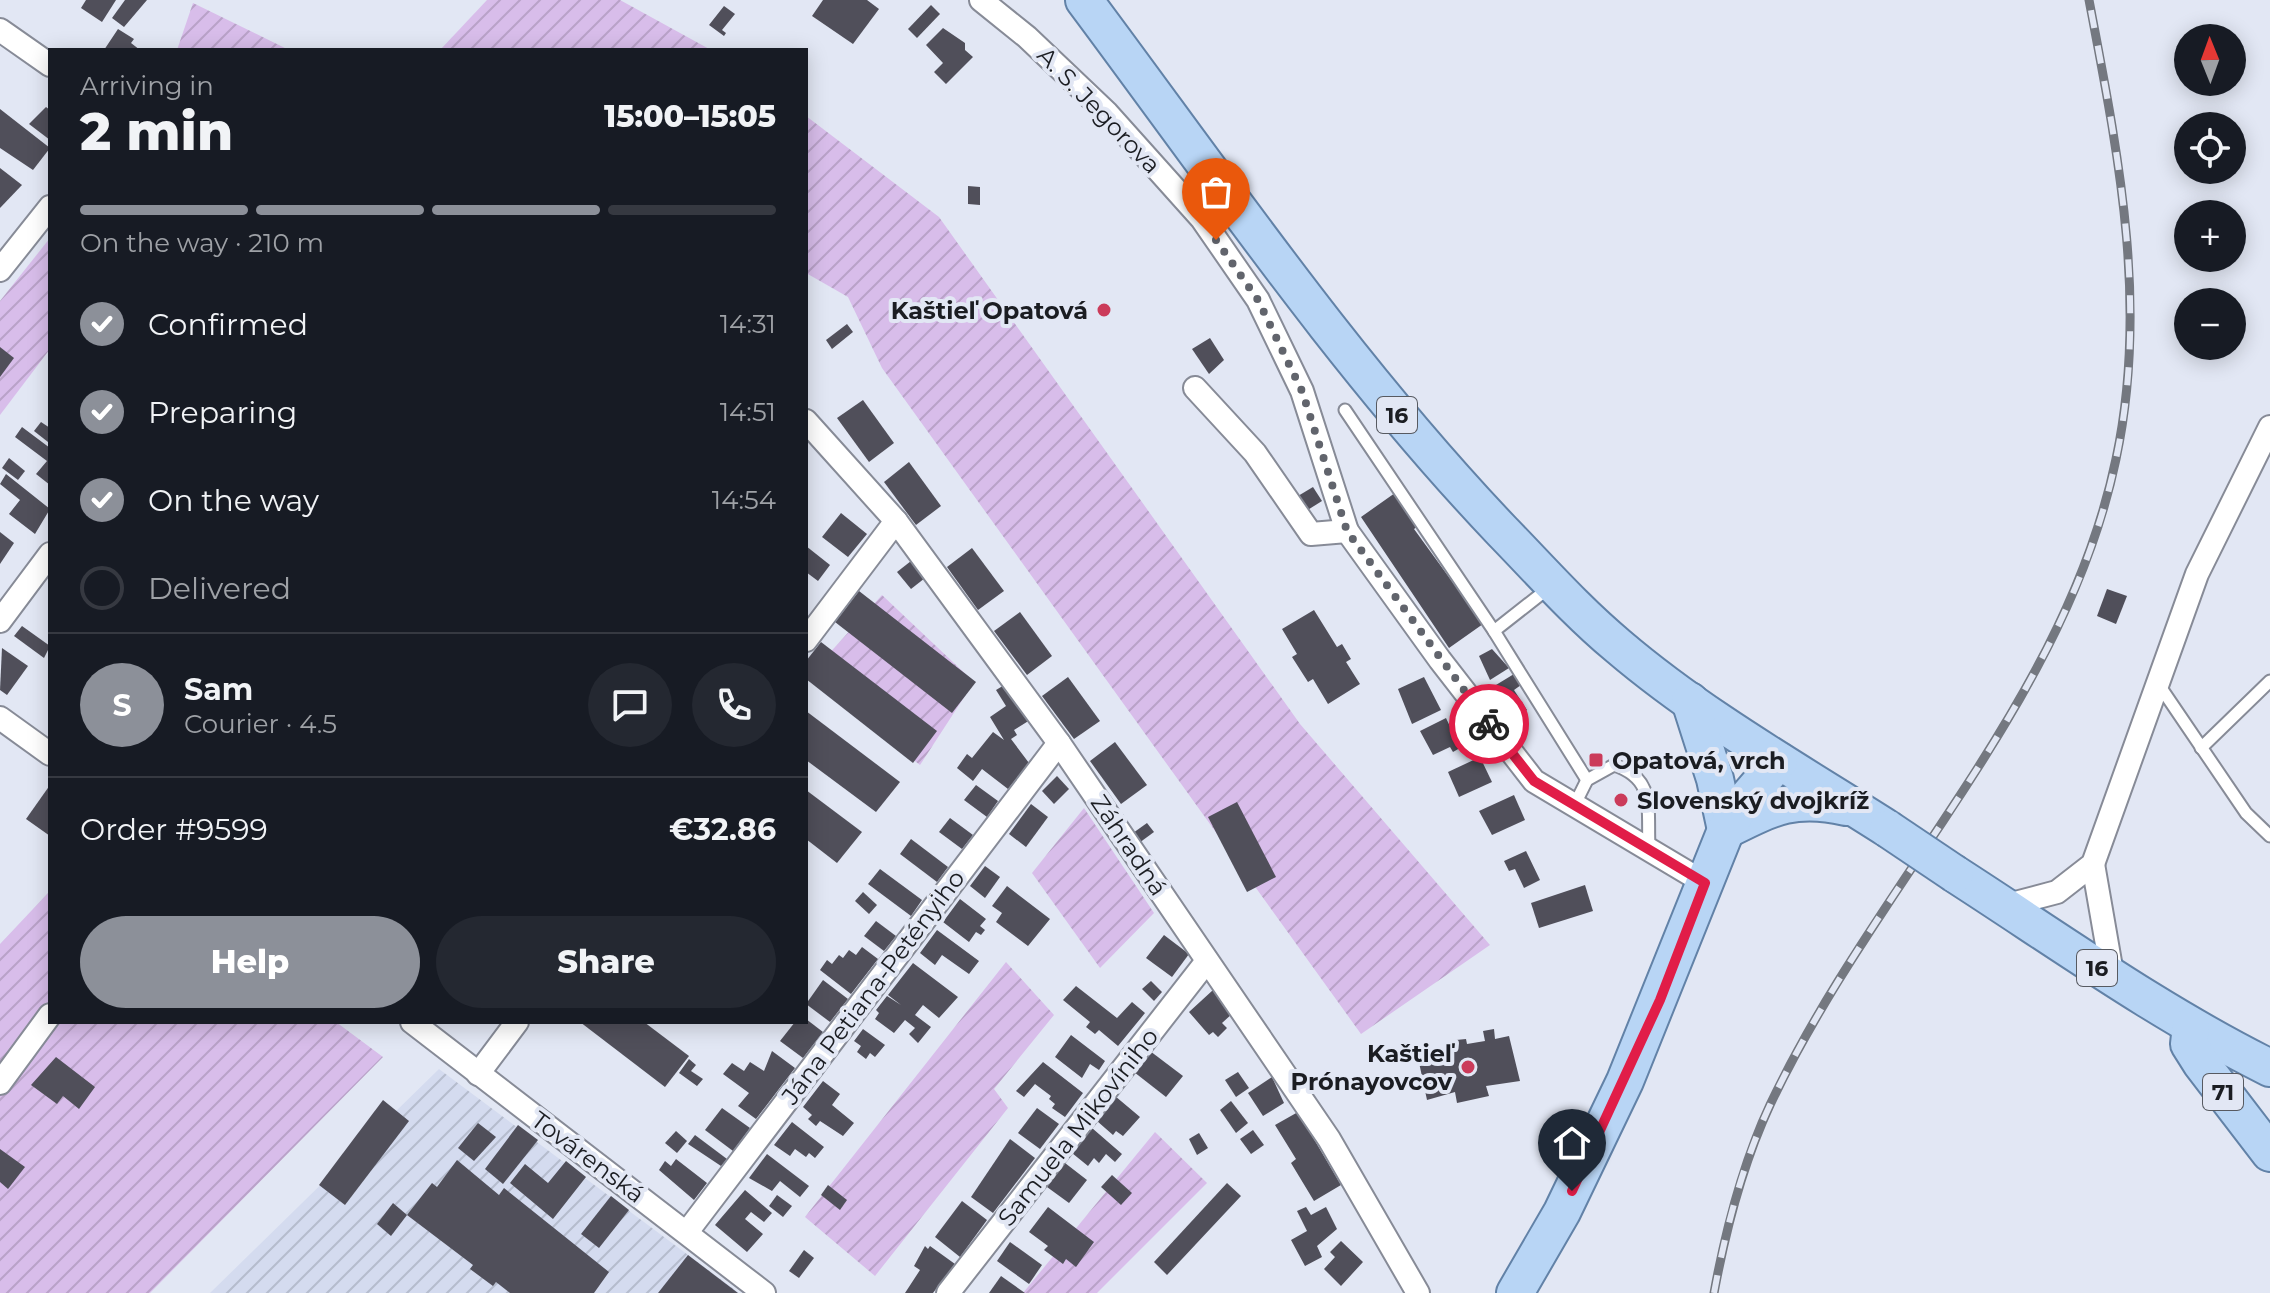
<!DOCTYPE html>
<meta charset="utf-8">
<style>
:root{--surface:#171b24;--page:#242831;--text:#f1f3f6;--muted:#9ea1a6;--line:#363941;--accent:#8c9099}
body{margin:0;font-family:Montserrat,sans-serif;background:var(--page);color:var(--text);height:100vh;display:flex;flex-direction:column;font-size:30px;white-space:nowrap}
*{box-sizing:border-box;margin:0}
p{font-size:26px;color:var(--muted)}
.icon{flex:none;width:44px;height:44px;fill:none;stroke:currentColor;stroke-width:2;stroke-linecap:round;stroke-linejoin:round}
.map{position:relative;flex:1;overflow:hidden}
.details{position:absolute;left:48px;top:48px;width:760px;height:976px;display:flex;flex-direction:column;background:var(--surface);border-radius:0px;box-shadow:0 4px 20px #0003}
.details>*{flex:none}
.needle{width:52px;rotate:359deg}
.tools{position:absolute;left:2174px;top:24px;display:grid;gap:16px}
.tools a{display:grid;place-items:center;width:72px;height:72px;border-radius:50%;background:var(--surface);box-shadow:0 4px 20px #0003;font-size:40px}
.pin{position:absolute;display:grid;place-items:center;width:68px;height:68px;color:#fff;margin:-82px -34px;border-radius:50% 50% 50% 0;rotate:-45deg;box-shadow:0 0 8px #0007}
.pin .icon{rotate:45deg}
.courier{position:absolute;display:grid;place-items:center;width:80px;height:80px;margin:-40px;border:6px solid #e11d48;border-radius:50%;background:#fff;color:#222;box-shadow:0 2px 10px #0007}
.overview em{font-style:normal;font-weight:800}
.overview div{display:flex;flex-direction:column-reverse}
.overview{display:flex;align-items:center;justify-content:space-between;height:136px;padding:0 32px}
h1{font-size:52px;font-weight:800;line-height:60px}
.bar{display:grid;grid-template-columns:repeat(4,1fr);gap:12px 8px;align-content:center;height:96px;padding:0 32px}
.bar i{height:10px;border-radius:6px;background:var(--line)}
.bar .selected{background:var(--accent)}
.bar p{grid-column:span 4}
.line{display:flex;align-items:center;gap:20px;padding:0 32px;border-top:2px solid var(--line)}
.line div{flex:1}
.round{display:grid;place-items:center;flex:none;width:84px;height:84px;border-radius:42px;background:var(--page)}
ol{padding:0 32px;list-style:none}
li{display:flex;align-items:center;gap:24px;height:88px}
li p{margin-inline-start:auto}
li .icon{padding:8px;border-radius:50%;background:var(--accent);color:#fff;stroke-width:4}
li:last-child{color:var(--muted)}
li i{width:44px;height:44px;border:4px solid var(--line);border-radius:50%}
.button{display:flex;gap:16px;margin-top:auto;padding:16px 32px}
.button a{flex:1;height:92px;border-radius:48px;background:var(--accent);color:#fff;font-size:32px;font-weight:800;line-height:92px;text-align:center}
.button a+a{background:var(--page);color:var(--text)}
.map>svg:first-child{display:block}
</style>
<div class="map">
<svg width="2270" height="1293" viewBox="0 0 2270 1293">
<defs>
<pattern id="industrial-furrows" width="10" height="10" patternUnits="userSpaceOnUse" patternTransform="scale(2)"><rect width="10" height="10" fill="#d4dbef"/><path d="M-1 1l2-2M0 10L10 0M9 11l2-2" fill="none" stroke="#b5bccd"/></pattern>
<pattern id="garden-furrows" width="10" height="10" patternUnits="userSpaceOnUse" patternTransform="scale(2)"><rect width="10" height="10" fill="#d8bdea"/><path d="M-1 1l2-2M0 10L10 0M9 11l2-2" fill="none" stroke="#b9a2c8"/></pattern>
</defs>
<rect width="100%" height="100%" fill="#e2e7f4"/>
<path fill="url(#industrial-furrows)" d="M439,1069l300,224h-529z"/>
<g fill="url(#garden-furrows)">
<path d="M487,0h133l91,50h-271z"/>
<path d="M193,3l96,47h-112z"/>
<path d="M806,116l133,101 361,507 190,221 -129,89 -479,-666 -34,-71 -42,-24z"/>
<path d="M50,238v111l-50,66v-114z"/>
<path d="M882,595l92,87 -54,83 -112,-88z"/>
<path d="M1084,808l70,105 -54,55 -68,-95z"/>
<path d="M50,891v131h286l47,35 -233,236h-150v-349z"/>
<path d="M1006,962l48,53 -60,74 14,19 -133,168 -70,-59z"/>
<path d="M1155,1132l52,51 -110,110h-74z"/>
</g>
<g fill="#504f5a">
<path d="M86,0h30l-14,22 -21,-14z"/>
<path d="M125,0h22l-23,27 -12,-9z"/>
<path d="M823,0h44l12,9 -26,35 -41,-28z"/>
<path d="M931,5l9,9 -23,24 -9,-9z"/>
<path d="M724,6l11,8 -13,16 4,3 -2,3 -15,-11z"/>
<path d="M943,28l22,15v7l8,7 -27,27 -12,-12 9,-9 -17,-18z"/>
<path d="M118,29l16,10 -3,4 9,7h-36z"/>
<path d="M46,107l4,3v30l-21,-16z"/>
<path d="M0,109l50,39 -17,22 -33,-22z"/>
<path d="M0,168l22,17 -22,23z"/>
<path d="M968,186l12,1v18l-12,-1z"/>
<path d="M847,324l6,8 -21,17 -6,-9z"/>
<path d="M1210,338l14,22 -15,14 -17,-25z"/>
<path d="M0,347l14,11 -14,19z"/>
<path d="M863,400l31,43 -25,19 -32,-44z"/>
<path d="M41,422l9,6 -2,14 -14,-11z"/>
<path d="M22,427l28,21v37l-14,-11 11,-13 -32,-24z"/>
<path d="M9,458l16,13 -7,9 -16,-12z"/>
<path d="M909,462l32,44 -25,19 -32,-43z"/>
<path d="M6,474l44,35 -15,25 -26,-20 11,-14 -20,-16z"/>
<path d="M1313,487l9,14 -16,10 -8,-15z"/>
<path d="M1395,493l23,33 -4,3 69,95 -34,24 -88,-131z"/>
<path d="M841,513l26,21 -19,23 -26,-20z"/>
<path d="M0,532l14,11 -14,21z"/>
<path d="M806,546l24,19 -12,16 -12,-9z"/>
<path d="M972,548l32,43 -26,19 -31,-43z"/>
<path d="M911,561l14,17 -14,11 -14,-17z"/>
<path d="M2107,589l20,7 -11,28 -19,-8z"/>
<path d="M859,591l117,91 -24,31 -117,-91z"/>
<path d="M1314,610l23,37 5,-3 9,15 -5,3 14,22 -32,20 -15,-25 -5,3 -16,-25 5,-3 -15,-25z"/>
<path d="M1020,612l32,44 -25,19 -33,-44z"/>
<path d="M22,626l28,20 -6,12 -30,-22z"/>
<path d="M821,642l116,89 -24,32 -107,-84v-18z"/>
<path d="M2,648l26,18 -21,29 -7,-5z"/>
<path d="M1492,649l17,19 -19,12 -11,-24z"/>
<path d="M1514,674l7,11 -7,5 13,20 -15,10 -21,-32z"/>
<path d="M1068,677l32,44 -26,18 -32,-43z"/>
<path d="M1424,677l17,33 -29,14 -14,-35z"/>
<path d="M1006,684l24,36 -16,10 3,5 -6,4 18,24 -21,26 -26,-20 -9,12 -16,-13 10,-14 5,4 21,-26 11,8 -14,-23 16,-11 -10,-16z"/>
<path d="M806,711l94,71 -24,30 -70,-52z"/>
<path d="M1446,718l14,30 -7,4 -3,-5 -17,8 -13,-24z"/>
<path d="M1115,742l32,43 -26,19 -31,-43z"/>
<path d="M1480,757l12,25 -33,15 -11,-25z"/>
<path d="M1057,776l12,13 -15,15 -12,-13z"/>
<path d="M50,785v51l-24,-17z"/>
<path d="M976,785l22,16 -11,16 -23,-17z"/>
<path d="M806,790l56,42 -25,31 -31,-24z"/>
<path d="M1514,795l11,25 -33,15 -13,-24z"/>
<path d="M1237,802l39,75 -29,15 -39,-75z"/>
<path d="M1031,804l17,13 -22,30 -17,-13z"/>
<path d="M950,818l23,17 -11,14 -23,-17z"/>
<path d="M1147,823l7,9 -15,11 -6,-10z"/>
<path d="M911,839l37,28 -11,15 -37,-28z"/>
<path d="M1526,851l14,29 -16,8 -9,-19 -6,2 -5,-10z"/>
<path d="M985,866l15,11 -15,21 -15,-12z"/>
<path d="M880,869l42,31 -11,16 -43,-32z"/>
<path d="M1585,885l8,26 -54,17 -8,-25z"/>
<path d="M1007,886l43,33 -22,27 -32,-24 6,-9 -10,-7z"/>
<path d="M863,892l14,13 -8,9 -14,-13z"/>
<path d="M960,899l26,20 -6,7 5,4 -4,5 -5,-3 -7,10 -26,-20z"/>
<path d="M876,921l20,15 -12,15 -20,-15z"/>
<path d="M937,930l42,31 -10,13 -27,-19 -7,10 -15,-12z"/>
<path d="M1164,935l25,19 -17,23 -26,-19z"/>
<path d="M862,947l16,12 -27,35 -31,-24 7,-10 5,4 7,-9 4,3 6,-8 7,5z"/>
<path d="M913,963l45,34 -19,21 -16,-13 -8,10 16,12 -13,16 -9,-9 6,-6 -10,-8 -11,13 -19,-14 4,-6 -3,-3 11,-14 14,9 -13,-10z"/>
<path d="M823,980l25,19 -18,23 -24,-18z"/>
<path d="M1151,981l11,11 -8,9 -12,-12z"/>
<path d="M1076,986l41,32 15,-16 13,11 -27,33 -19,-16 -4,4 -9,-7 4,-5 -27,-22z"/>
<path d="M1213,990l20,23 -11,10 5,5 -9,9 -5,-5 -4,3 -20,-23z"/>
<path d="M806,1019l17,13 -20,26 -23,-17 15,-19z"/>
<path d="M580,1022h64l45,34 -24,31z"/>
<path d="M863,1029l22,16 -10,12 -5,-4 -4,6 -9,-7 4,-6 -7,-5z"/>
<path d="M1494,1029l1,10 14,-3 11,45 -34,5 3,10 -32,7 -2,-11 -28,8 -10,-47 40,-7 -1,-6 10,-1 1,5 18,-3 -2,-10z"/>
<path d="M1071,1035l34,26 -6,9 -9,-6 -8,14 -27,-21z"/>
<path d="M772,1051l23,17 -39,51 -18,-13 11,-13 -26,-19 9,-11 12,8 6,-9 14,9z"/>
<path d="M1150,1051l33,25 -17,21 -32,-25z"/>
<path d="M56,1057l39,30 -16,22 -16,-13 -6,8 -26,-19z"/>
<path d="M689,1059l7,6 -5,6 12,8 -6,7 -18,-13z"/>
<path d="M1043,1062l40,31 -18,24 -13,-9 3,-4 -6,-5 2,-3 -16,-12 -11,13 -8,-6z"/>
<path d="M1238,1072l11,16 -13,9 -11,-17z"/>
<path d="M1272,1077l12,26 -21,13 -15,-23z"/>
<path d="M823,1081l17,13 -8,11 22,18 -11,13 -23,-15 -4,5 -8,-7 4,-4 -9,-8z"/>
<path d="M1115,1096l25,21 -17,19 -7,-5 -3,4 -16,-14z"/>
<path d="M383,1100l26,21 -64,84 -26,-20z"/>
<path d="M1231,1101l17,22 -12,10 -16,-23z"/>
<path d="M722,1108l28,20 -17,23 -28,-21z"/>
<path d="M1037,1108l22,16 -19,25 -22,-16z"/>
<path d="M1298,1112l43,73 -27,16 -23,-38 5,-4 -21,-34z"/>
<path d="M792,1122l32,25 -9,11 -6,-5 -3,4 -11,-8 -5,7 -16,-11z"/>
<path d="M478,1123l18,14 -22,24 -16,-13z"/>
<path d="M518,1125l20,15 -35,44 -18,-15z"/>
<path d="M1092,1128l30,26 -7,8 -9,-8 -7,9 -5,-5 -6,8 -16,-13z"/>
<path d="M1253,1130l11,15 -13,9 -11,-15z"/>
<path d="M676,1131l11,10 -10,12 -12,-10z"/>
<path d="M1199,1133l9,15 -11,7 -8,-16z"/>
<path d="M695,1135l32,24 -6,7 -33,-22z"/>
<path d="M1010,1139l25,19 -42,55 -22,-16z"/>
<path d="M0,1149l25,18 -17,22 -8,-7z"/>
<path d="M767,1154l42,32 -9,11 -20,-16 -8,10 -23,-13z"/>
<path d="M676,1159l31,24 -13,17 -35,-30 6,-9 6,5z"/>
<path d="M457,1160l42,35 5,-7 105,84 -15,21h-84l-14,-11 -3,4 -23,-17 3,-4 -66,-50 25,-32 5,4z"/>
<path d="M566,1161l20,16 -33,42 -43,-36 15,-19 23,19z"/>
<path d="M1065,1163l22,17 -18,23 -22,-16z"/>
<path d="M1112,1175l20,18 -11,12 -20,-18z"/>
<path d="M1227,1183l14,13 -74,79 -13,-13z"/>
<path d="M828,1185l19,15 -7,10 -19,-15z"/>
<path d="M745,1190l27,23 -8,9 -13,-10 -6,7 18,15 -16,18 -32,-27z"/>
<path d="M777,1195l15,11 -9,11 -14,-11z"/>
<path d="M611,1196l18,14 -30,38 -18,-14z"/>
<path d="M962,1201l25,19 -27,37 -25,-20z"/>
<path d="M393,1203l14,12 -16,21 -14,-12z"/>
<path d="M1048,1207l46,35 -18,25 -10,-8 -3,5 -19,-14 4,-4 -19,-14z"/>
<path d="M1306,1207l5,8 15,-8 11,22 -20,17 5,11 -17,9 -14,-26 16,-9 -10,-20z"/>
<path d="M1341,1241l22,21 -22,24 -17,-17 11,-12 -5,-5z"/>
<path d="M1010,1242l32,23 -13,19 -32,-23z"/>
<path d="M925,1246l3,3 2,-3 25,18 -22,29h-28l15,-23 -6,-4z"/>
<path d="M804,1250l10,8 -15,20 -10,-7z"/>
<path d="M688,1255l50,38h-80z"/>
<path d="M1001,1276l24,17h-36z"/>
</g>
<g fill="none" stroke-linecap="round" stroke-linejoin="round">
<g stroke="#878b97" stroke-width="15">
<g id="lane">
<path d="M1345,410l149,221 93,149"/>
<path d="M1494,631l56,-44"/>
<path d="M2157,682l89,131 24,23"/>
<path d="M2201,748l69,-67"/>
<path d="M1575,804l12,-24 27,-15c42,14 33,43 35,82"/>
</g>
</g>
<g stroke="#878b97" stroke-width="26">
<g id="street">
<path d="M981,0l46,37 80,76 95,106 56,81 44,91 45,140 93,129 94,121 171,102"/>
<path d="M0,30l50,35"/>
<path d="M0,270l50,-63"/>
<path d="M1195,388l60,65 56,81 36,-3"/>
<path d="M806,421l90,100 163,222 270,396 89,154"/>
<path d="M0,621l50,-67"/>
<path d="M806,640l90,-119"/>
<path d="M0,718l50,36"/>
<path d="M2093,864l20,115"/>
<path d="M2004,906l53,-14 36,-28 104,-290 73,-147"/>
<path d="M412,1022l352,271"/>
<path d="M478,1074l39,-52"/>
<path d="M0,1083l50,-68"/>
<path d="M687,1232l372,-489"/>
<path d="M948,1293l259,-332"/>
</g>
</g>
<g stroke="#6282a7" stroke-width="40">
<g id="primary">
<path d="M1084,0c135,181 262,367 418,531 38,39 74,80 116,115 82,70 179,125 270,183"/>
<path d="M1690,701l25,78 11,51"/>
<path d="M1728,829c44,-22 67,-34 118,-22"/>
<path d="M1955,874c104,67 204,139 315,194"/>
<path d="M2191,1026l-2,18 12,19 69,90"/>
<path d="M1515,1293l47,-81 63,-131 101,-251 15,-25 38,-44"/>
</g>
</g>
<use href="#lane" stroke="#fff" stroke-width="11"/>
<use href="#street" stroke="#fff" stroke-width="22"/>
<use href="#primary" stroke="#b8d5f5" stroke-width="36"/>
<g stroke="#747880" stroke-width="9">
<path id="rail" d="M1714,1293c12,-65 28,-128 56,-188 104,-221 295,-401 346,-646 33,-155 2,-306 -27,-459"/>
</g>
<use href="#rail" stroke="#e2e7f4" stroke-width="6" stroke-dasharray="18" stroke-linecap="butt"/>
<g stroke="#6282a7" stroke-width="40" stroke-linecap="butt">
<path id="primary-bridge" d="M1888,829l67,45"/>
</g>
<use href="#primary-bridge" stroke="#b8d5f5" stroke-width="36"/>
</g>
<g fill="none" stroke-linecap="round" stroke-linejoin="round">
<path stroke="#61646c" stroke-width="8" stroke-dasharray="0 14.4" d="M1216,240l42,60 44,91 45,140 142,193"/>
<path stroke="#e11d48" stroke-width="10" d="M1489,724l45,57 171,102 -45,117 -88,191"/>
</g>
<g fill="#cb3b5a" stroke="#e2e7f4" stroke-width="3">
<circle cx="1104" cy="310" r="8"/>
<rect x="1588" y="752" width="16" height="16" rx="4"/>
<circle cx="1621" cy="800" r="8"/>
<circle cx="1468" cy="1067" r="8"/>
</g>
<g text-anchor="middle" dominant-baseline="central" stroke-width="8" stroke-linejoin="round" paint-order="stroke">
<g fill="#e2e7f4" stroke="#575a61" stroke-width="2">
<rect x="1377" y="397" width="40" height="36" rx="6"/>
<rect x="2077" y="950" width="40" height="36" rx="6"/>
<rect x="2203" y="1074" width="40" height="36" rx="6"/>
</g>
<g font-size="22" font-weight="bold" fill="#1b1d22">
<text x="1397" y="415">16</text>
<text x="2097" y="968">16</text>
<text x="2223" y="1092">71</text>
</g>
<g font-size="24" fill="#1b1d22" stroke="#e2e7f4">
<text transform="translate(1099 110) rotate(46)">A. S. Jegorova</text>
<text transform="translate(1129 845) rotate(56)">Záhradná</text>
<text transform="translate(873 987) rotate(-53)">Jána Petiana-Petényiho</text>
<text transform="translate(1078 1127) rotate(-52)">Samuela Mikovíniho</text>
<text transform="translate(588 1157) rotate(37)">Továrenská</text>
</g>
<g font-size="24" font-weight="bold" fill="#1b1d22" stroke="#e2e7f4" text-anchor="end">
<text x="1088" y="310">Kaštieľ Opatová</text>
<text x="1612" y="760" text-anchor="start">Opatová, vrch</text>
<text x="1637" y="800" text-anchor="start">Slovenský dvojkríž</text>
<text x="1452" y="1053">Kaštieľ<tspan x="1452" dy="28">Prónayovcov</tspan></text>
</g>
</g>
</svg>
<div class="tools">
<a><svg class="needle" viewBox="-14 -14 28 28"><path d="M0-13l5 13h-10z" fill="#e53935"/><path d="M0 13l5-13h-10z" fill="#9ea1a6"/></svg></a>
<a><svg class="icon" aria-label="locate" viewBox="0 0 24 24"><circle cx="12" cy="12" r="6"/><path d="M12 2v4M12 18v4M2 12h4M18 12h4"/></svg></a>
<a>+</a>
<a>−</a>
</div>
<div class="pin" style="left:1216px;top:240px;background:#ea580c"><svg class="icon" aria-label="bag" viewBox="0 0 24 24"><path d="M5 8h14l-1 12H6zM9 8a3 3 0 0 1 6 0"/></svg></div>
<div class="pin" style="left:1572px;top:1191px;background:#1f2937"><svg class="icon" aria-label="home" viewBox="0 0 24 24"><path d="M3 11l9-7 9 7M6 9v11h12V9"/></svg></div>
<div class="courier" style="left:1489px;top:724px"><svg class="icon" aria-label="bike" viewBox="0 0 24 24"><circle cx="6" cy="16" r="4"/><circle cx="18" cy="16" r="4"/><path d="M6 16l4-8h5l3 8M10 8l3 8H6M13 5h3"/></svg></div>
<section class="details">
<div class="overview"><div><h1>2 min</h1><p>Arriving in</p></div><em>15:00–15:05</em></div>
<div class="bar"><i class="selected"></i><i class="selected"></i><i class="selected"></i><i></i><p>On the way · 210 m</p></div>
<ol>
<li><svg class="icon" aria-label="check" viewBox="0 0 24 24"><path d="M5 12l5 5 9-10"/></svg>Confirmed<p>14:31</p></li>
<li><svg class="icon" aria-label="check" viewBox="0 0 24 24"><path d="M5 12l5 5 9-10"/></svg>Preparing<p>14:51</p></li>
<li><svg class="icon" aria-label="check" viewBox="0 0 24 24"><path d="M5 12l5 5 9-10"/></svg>On the way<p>14:54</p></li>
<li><i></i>Delivered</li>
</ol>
<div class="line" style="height:144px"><b class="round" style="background:var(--accent);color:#fff">S</b><div><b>Sam</b><p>Courier · 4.5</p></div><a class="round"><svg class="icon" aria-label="chat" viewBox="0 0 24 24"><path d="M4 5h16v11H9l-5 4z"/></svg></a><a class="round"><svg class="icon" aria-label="phone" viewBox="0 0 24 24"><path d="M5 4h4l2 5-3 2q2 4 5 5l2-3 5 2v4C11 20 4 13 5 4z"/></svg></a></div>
<div class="line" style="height:104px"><div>Order #9599</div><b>€32.86</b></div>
<div class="button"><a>Help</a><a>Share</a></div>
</section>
</div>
